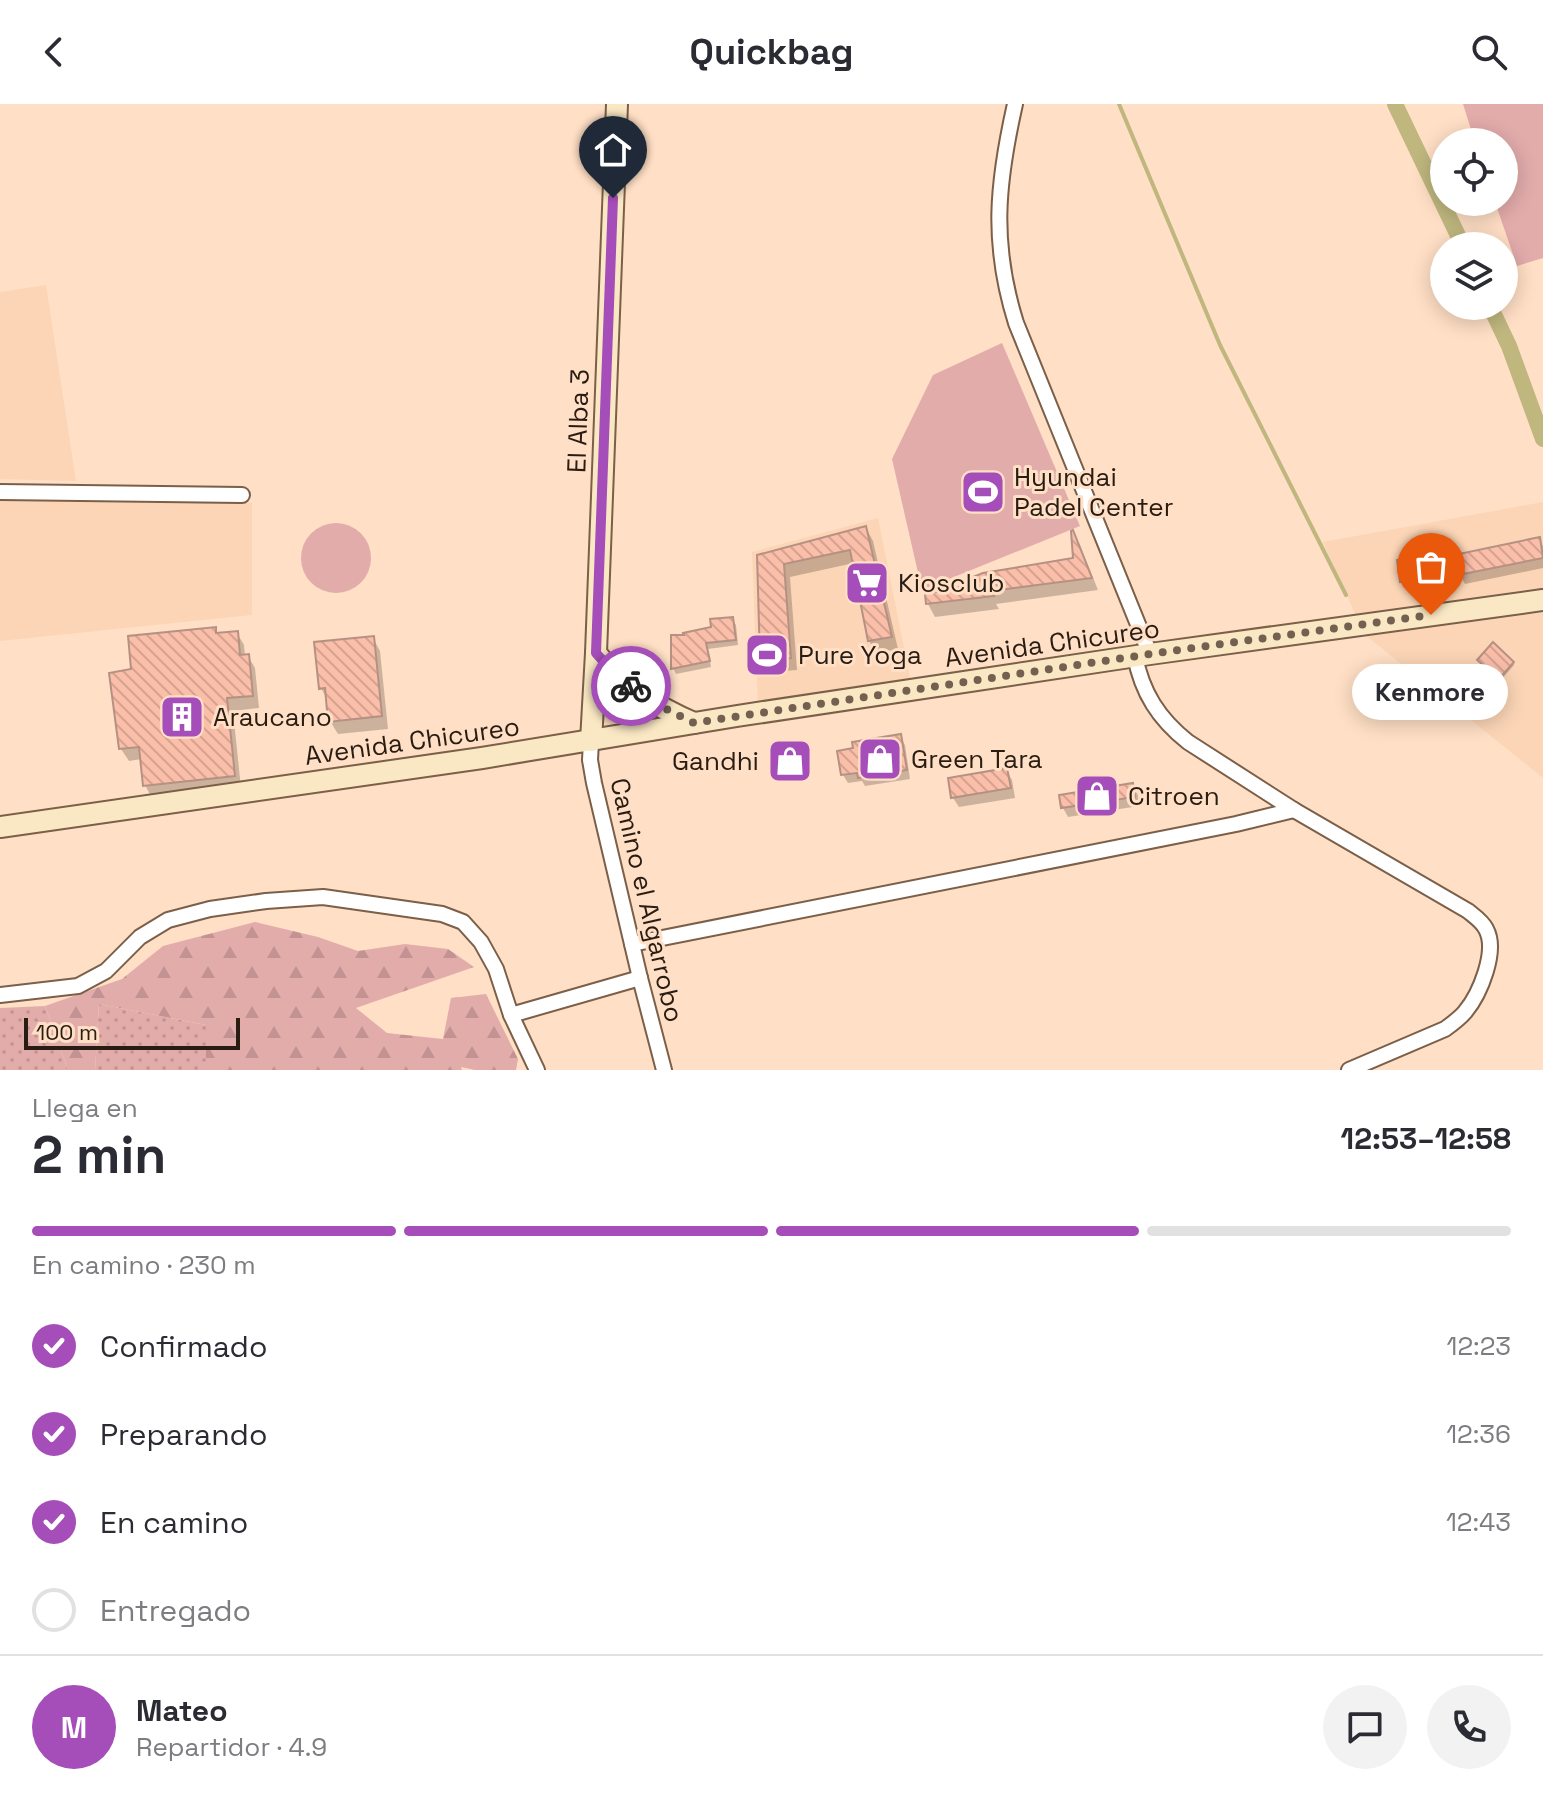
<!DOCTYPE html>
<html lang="es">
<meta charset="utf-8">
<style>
:root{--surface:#fff;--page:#f2f2f3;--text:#2b2b33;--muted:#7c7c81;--line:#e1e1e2;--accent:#a54db9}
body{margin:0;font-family:"Space Grotesk",sans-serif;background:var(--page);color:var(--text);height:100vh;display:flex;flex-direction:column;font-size:30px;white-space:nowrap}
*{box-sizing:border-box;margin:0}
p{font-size:26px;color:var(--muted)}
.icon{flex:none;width:44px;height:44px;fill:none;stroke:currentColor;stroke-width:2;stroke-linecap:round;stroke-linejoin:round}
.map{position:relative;height:966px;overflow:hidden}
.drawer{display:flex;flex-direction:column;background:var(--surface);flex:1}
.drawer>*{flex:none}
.tools{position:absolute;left:1430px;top:24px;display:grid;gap:16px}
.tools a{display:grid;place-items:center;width:88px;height:88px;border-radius:50%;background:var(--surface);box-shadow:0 4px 20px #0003;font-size:40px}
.scale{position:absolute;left:24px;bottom:20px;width:216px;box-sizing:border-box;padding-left:8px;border:4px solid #281c13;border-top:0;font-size:22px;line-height:28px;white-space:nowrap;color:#281c13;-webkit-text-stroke:6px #ffdfc5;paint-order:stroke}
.pin{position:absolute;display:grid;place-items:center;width:68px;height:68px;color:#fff;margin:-82px -34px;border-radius:50% 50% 50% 0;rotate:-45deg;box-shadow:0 0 8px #0007}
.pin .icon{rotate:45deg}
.courier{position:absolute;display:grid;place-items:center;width:80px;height:80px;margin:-40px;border:6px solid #a54db9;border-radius:50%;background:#fff;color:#222;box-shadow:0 2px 10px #0007}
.bubble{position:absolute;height:56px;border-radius:28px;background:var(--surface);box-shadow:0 4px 20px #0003;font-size:26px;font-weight:600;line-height:56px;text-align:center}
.headline em{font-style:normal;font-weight:600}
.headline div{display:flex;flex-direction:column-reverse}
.headline{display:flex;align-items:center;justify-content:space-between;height:136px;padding:0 32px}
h1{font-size:52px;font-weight:600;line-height:60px}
.bar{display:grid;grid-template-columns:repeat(4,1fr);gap:12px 8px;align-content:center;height:96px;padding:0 32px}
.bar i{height:10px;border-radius:6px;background:var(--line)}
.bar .current{background:var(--accent)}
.bar p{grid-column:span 4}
.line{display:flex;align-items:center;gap:20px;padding:0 32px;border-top:2px solid var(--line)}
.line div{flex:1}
.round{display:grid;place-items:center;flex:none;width:84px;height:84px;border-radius:42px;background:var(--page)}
ol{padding:0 32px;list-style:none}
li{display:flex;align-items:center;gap:24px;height:88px}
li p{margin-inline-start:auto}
li .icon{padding:8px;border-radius:50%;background:var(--accent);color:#fff;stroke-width:4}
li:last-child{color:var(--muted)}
li i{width:44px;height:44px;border:4px solid var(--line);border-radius:50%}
header{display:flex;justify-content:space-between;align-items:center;height:104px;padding:0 32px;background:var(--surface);font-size:36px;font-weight:600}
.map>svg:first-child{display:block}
</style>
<header><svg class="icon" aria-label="back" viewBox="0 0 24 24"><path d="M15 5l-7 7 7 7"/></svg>Quickbag<svg class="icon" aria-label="search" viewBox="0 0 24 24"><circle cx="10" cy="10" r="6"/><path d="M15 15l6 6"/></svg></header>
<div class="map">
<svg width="1543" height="966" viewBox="0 0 1543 966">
<defs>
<pattern id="grass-dots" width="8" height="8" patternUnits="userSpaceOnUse" patternTransform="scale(2)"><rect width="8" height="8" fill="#e2acab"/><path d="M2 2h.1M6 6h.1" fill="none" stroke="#c29392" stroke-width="1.8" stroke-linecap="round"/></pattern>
<pattern id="forest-firs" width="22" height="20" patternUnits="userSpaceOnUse" patternTransform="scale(2)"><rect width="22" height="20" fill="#e2acab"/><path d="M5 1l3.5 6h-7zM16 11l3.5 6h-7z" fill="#c29392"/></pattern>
<pattern id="building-back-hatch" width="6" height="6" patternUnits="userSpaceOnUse" patternTransform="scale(2)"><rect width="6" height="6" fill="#fabea9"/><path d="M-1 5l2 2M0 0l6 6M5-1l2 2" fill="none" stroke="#d6a391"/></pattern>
</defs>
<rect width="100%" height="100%" fill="#ffdfc5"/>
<g fill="#fcd5b6">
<path d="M46,181l30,196 -76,-2v-187z"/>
<path d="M0,397l252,2v112l-252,26z"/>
<path d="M1543,398v276l-179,-144 -41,-92z"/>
<path d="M878,414l32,160 -152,29 -6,-155z"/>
</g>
<g fill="url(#grass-dots)">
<path d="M99,900l107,21v45h-111z"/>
<path d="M45,902l23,64h-68v-62z"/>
</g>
<path fill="url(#forest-firs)" d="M255,818l63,15 40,14 47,-7 43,5 26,18 -118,41 31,25 56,6 8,-41 35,-4 32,65 -2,11h-41l-14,-3 1,3h-256v-45l-107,-21 -4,66h-27l-23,-64 77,-27 41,-33z"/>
<g fill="#e2acab">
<path d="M1463,0h80v154l-26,8 -22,-64h9v-60h-29z"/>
<path d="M1002,239l78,183 -158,64 -30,-131 41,-84z"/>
<circle cx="336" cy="454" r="35"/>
</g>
<g fill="#0003">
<path d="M866,424l7,13 25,108 -21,4 -8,-12 -15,-78 -64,14 7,93 -28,2 -7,-13 -3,-103z"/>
<path d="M1073,430l7,11 18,45 -102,14 3,5 -64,8 -7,-13 -1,-9 42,-8 106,-27z"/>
<path d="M1539,435l4,7v22l-78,16 -5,-9 -4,-19z"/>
<path d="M1420,454l3,6 4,19 -21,4 -4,-6z"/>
<path d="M732,515l4,6 2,20 -30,4 3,18 -35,7 -3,-6 13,-31z"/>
<path d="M215,525l3,6 19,-2 7,12 1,11h3l7,12 4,40 -26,3 8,77 -89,10 -7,-13 -3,-26 -13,2 -8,-12 12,-78z"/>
<path d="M373,534l7,13 8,78 -50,5 -8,-13 -2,-20 -7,-13z"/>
<path d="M1481,559h32l1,2 -13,15z"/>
<path d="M900,632l5,9 5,34 -45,7 -3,-5 -14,2 -5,-8z"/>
<path d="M796,645l3,6 2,24 -14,1 -3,-5z"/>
<path d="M1006,666l6,10 3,18 -56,9 -6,-9 -3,-18z"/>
<path d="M1132,682l6,9 1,11 -71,11 -5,-9z"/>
</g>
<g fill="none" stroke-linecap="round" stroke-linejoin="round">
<path stroke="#bfb77e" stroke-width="4" d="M1119,0l101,241 126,250"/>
<g stroke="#bfb77e" stroke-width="16">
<path d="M1395,0l68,142"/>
<path d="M1490,202l19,40 34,93"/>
</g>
</g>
<g fill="url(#building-back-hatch)" stroke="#b69183" stroke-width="2">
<path d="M866,422l26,111 -24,4 -18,-91 -66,14 7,94 -31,2 -3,-105z"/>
<path d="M1073,426l19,48 -101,13 3,5 -68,8 -1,-10 41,-8 -3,-5 20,-8 90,-15 -2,-27z"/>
<path d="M1540,433l3,21 -85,17 -4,-20z"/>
<path d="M1421,452l4,21 -25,5 -3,-22z"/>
<path d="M733,513l3,23 -30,3 4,18 -39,8v-34h13l-1,-2 28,-6 -1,-8z"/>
<path d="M216,523v6l22,-2 2,24 9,-1 4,42 -26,2 8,78 -92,10 -4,-39 -20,2 -10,-76 22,-4 -3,-33z"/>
<path d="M374,532l8,80 -54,6 -3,-34 -6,1 -5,-47z"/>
<path d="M1493,538l21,20 -15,17 -22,-19z"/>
<path d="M901,630l6,36 -49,8 -1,-5 -16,2 -4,-24 16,-3 -1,-6z"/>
<path d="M797,643l2,27 -17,1 -2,-27z"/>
<path d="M1007,664l4,20 -60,10 -3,-20z"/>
<path d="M1133,679l2,14 -74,11 -2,-13z"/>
</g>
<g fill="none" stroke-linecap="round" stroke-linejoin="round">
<g stroke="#7b5f48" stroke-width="18">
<g id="street">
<path d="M1015,0c-18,80 -24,139 1,219l134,331"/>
<path d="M0,388l242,3"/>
<path d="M1135,552c7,37 24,63 53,86l106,68 174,101c6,5 14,10 18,18 12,22 -6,65 -21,83 -6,7 -13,12 -20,17l-96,41"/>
<path d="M591,637l-1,19 4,23 46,195 24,92"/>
<path d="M632,840l604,-120 58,-14"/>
<path d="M0,891l78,-9 28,-15 34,-34 28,-17 42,-11 56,-8 57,-4 119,17 21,8 18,20 15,27 15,46 26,55"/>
<path d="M511,911l129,-37"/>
</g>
</g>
<g stroke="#7b5f48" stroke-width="24">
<g id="secondary">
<path d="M596,549c22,30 64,56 98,70"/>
<path d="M591,637l5,-88 21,-549"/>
<path d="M0,723l482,-69 255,-42 413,-62 393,-54"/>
</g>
</g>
<use href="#street" stroke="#fff" stroke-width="14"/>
<use href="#secondary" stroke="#fae8c4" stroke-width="20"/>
</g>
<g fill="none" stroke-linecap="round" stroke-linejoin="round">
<path stroke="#736051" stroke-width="8" stroke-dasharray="0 14.4" d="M631,582l37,24 26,13 456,-69 281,-39"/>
<path stroke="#a54db9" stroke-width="10" d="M613,94l-17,455 15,17 20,16"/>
</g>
<defs>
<g id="stadium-square" transform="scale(2.3)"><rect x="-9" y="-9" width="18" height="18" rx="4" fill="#a54db9" stroke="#ffdfc5"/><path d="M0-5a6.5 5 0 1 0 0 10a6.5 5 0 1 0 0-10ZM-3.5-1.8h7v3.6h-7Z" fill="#fff"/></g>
<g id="supermarket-square" transform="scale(2.3)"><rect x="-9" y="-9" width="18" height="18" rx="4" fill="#a54db9" stroke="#ffdfc5"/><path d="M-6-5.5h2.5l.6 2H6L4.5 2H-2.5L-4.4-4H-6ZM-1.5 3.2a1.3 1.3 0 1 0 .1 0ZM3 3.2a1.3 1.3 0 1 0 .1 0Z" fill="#fff"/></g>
<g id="building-square" transform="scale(2.3)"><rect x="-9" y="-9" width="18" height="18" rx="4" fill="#a54db9" stroke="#ffdfc5"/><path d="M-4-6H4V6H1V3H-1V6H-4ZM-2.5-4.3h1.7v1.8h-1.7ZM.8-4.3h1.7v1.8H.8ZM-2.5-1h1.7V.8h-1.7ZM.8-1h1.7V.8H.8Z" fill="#fff"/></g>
<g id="shop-square" transform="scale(2.3)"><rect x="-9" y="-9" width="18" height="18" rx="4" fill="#a54db9" stroke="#ffdfc5"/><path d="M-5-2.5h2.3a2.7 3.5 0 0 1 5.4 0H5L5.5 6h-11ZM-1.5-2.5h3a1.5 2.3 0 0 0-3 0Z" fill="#fff"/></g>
</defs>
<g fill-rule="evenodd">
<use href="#stadium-square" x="983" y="388"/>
<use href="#supermarket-square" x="867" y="479"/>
<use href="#stadium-square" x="767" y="551"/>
<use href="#building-square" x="182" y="613"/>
<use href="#shop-square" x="880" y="655"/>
<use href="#shop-square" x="790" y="657"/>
<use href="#shop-square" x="1097" y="692"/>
</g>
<g text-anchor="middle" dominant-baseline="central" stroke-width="6" stroke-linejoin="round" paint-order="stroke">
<g font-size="26" fill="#281c13" stroke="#ffdfc5">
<text transform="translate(578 317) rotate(-88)">El Alba 3</text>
<text transform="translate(1052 539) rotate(-8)">Avenida Chicureo</text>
<text transform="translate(412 637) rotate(-8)">Avenida Chicureo</text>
<text transform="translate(647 796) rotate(77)">Camino el Algarrobo</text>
</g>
<g font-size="26" fill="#281c13" stroke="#ffdfc5" text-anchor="start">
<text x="1014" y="373">Hyundai<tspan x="1014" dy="30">Padel Center</tspan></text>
<text x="898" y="479">Kiosclub</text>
<text x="798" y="551">Pure Yoga</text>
<text x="213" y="613">Araucano</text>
<text x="911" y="655">Green Tara</text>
<text x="759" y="657" text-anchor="end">Gandhi</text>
<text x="1128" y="692">Citroen</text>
</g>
</g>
</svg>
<div class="tools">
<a><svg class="icon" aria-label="locate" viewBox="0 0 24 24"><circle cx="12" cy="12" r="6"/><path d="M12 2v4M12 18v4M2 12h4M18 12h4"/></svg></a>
<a><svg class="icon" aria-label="layers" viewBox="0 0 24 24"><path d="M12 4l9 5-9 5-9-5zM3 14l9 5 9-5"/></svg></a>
</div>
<div class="scale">100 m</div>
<div class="pin" style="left:1431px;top:511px;background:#ea580c"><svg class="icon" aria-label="bag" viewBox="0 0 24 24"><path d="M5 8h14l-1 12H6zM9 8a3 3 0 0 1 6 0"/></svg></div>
<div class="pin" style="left:613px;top:94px;background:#1f2937"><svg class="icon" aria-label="home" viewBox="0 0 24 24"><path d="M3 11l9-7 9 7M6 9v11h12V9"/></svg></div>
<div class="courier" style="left:631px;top:582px"><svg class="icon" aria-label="bike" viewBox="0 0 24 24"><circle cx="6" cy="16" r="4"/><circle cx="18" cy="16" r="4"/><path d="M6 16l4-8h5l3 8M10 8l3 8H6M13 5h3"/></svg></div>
<div class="bubble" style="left:1352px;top:560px;width:156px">Kenmore</div>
</div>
<section class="drawer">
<div class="headline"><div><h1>2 min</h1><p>Llega en</p></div><em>12:53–12:58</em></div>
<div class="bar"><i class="current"></i><i class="current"></i><i class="current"></i><i></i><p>En camino · 230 m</p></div>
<ol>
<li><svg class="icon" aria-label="check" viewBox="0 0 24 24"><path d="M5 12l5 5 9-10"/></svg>Confirmado<p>12:23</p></li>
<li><svg class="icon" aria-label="check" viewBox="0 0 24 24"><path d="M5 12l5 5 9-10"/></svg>Preparando<p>12:36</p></li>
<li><svg class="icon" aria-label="check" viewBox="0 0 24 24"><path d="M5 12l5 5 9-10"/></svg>En camino<p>12:43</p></li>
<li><i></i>Entregado</li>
</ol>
<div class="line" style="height:144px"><b class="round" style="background:var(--accent);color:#fff">M</b><div><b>Mateo</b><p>Repartidor · 4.9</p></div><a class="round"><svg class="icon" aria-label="chat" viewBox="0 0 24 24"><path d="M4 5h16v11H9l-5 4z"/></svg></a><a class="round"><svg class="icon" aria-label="phone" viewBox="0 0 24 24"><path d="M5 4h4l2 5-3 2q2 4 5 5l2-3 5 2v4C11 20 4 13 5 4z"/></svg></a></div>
</section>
